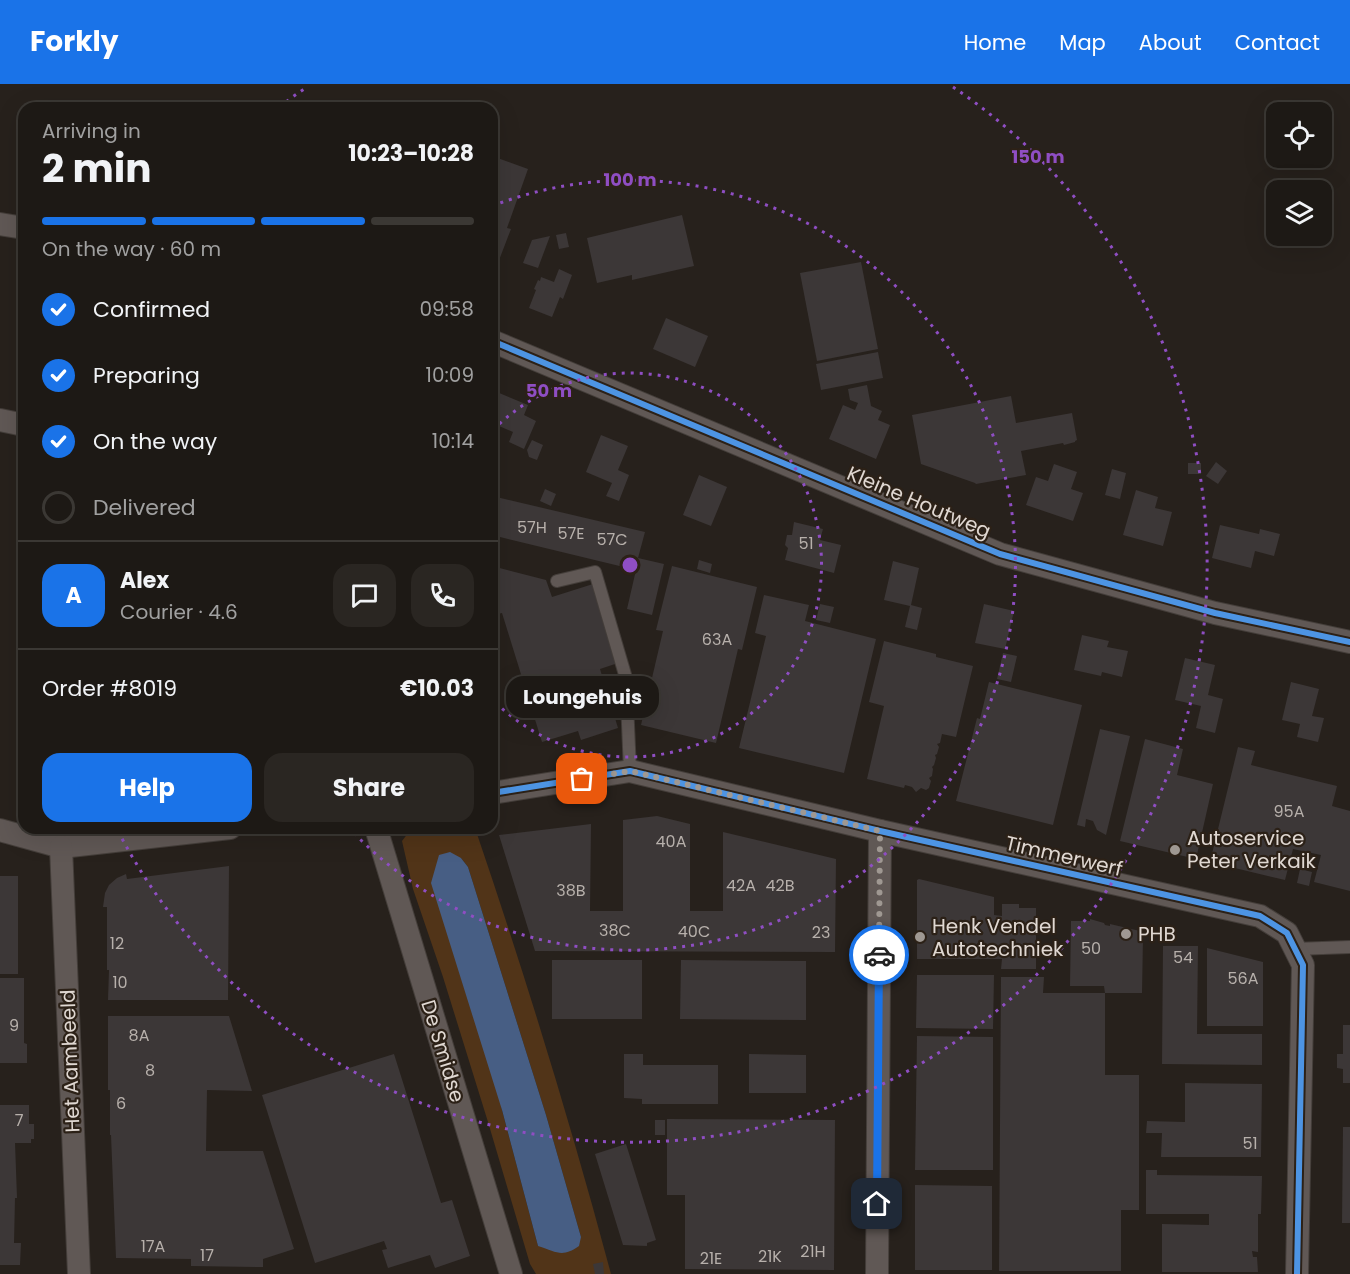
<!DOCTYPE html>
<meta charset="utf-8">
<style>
:root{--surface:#1d1915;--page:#2a2622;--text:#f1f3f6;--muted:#a0a0a0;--line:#3b3834;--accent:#1a73e8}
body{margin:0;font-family:Poppins,sans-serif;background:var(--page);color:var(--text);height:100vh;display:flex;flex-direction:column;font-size:22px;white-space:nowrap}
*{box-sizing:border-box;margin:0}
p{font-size:20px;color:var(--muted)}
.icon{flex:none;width:33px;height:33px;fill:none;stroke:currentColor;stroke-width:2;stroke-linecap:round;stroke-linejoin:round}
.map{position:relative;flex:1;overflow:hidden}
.drawer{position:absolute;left:18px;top:18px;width:480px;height:732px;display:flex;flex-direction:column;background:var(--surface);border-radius:18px;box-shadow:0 6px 24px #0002,0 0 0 2px var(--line)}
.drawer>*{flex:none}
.fabs{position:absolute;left:1266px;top:18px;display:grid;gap:12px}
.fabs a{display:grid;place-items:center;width:66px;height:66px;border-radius:12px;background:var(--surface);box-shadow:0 6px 24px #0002,0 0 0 2px var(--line);font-size:30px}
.pin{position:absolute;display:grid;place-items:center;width:51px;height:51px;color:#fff;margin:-26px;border-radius:12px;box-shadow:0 3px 9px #0006}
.courier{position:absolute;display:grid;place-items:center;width:60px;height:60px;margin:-30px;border:4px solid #1a73e8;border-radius:50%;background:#fff;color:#222;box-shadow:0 2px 8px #0007}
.bubble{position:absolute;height:42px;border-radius:18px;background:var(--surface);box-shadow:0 6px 24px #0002,0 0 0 2px var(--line);font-size:20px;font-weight:700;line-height:42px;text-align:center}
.summary em{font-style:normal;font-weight:700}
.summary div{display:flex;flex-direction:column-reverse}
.summary{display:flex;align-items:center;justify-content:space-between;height:102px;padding:0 24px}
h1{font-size:39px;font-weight:700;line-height:45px}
.bar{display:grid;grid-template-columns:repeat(4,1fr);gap:9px 6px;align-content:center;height:72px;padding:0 24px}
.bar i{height:8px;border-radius:4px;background:var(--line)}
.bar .active{background:var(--accent)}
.bar p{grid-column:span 4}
.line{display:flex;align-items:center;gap:15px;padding:0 24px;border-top:2px solid var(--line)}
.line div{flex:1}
.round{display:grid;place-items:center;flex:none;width:63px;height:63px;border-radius:18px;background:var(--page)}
ol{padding:0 24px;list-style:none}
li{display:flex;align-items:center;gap:18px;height:66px}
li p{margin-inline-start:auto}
li .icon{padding:6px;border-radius:50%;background:var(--accent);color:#fff;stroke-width:4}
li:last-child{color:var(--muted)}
li i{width:33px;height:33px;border:3px solid var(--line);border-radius:50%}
.button{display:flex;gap:12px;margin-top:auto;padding:12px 24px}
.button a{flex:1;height:69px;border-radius:18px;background:var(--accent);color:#fff;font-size:24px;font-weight:700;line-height:69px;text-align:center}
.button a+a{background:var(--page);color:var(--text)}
header{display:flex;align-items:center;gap:36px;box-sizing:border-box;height:84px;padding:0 30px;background:var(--accent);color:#fff}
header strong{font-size:28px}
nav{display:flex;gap:33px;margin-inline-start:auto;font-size:21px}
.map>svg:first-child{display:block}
</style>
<header>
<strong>Forkly</strong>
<nav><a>Home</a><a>Map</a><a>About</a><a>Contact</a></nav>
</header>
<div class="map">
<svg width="1350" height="1190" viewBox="0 0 1350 1190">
<rect width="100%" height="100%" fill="#27211c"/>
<path fill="#513418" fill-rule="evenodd" d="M412,744h63c50,147 96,296 136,446h-75l-6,-10 -42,-142 -45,-145 -30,-88 -11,-48zM461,774l7,9 78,248 35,122 -43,9 -36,-136z"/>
<path fill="#475e84" d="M450,768l11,6 7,9 78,248 35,122 -2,9c-17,12 -22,6 -41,0l-36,-136 -71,-227 8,-28z"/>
<g fill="#3c3737">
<path d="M492,72l36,13 -21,59 4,1 -15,39 -4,-1z"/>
<path d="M682,131l12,51 -62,14v-5l-35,8 -10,-45z"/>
<path d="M566,149l3,14 -10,2 -3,-14z"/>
<path d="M550,152l-12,32 -15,-5 9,-23z"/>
<path d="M861,178l17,87 -61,12 -17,-88z"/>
<path d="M559,185l13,6 -9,24 -3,-2 -8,20 -23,-9 7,-18 -2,-1 4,-9 2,1 1,-4 13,5z"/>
<path d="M666,234l42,18 -13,31 -42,-18z"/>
<path d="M878,268l5,26 -62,12 -5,-26z"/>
<path d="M867,301l4,21 11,5 -4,9 12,5 -14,34 -47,-20 14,-34 12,5 3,-7 -8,-3 -2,-11z"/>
<path d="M492,306l36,15 -4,10 12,6 -12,28 -15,-7 4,-10 -21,-9z"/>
<path d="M1011,312l5,27 56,-10 5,27 -2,1v1l-11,3 -1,-2 -42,8 5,24 -50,9 -1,-1 -54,-19 -9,-49z"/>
<path d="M601,351l27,11 -10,24 11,5 -10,26 -13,-5 6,-13 -26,-11z"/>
<path d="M532,356l11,5 -6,15 -8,-3 -2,-7z"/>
<path d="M1216,378l11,9 -9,13 -12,-8z"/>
<rect x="1188" y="379" width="13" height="11"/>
<path d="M1054,380l23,8 -6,17 12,4 -10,28 -47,-16 10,-28 12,4z"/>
<path d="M1112,385l14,4 -6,26 -15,-4z"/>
<path d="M699,391l28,12 -16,39 -28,-11z"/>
<path d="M545,405l11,5 -5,12 -11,-5z"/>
<path d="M1136,406l22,7 -3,11 17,4 -9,34 -40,-11z"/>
<path d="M492,412l153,36 -7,26 26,6 -12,51 -25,-6 9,-39 -144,-35z"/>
<path d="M794,438l29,7 -3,11 21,5 -7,28 -49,-13 3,-12 -3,-3 2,-10h5z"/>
<path d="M1220,441l39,9 1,-5 20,5 -6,22 -19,-5 -4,17 -39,-10z"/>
<path d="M699,476l13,4 -2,9 -13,-4z"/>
<path d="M893,477l26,7 -8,37 11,3 -5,22 -12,-3 5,-21 -26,-6z"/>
<path d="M492,482l54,14 6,17 41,-13 25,79 -18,6 18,59 -37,12 -3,-9 -36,11 -40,-129 -9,2 -1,-4z"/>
<path d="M672,482l85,21 -15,63 -4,-1 -22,94 -75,-18 22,-94 -7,-1z"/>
<path d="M764,511l45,10 -4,16 71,18 -32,134 -105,-25 27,-112 -11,-3z"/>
<path d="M820,520l14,3 -4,16 -14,-3z"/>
<path d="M984,520l30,7 -9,38 -30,-6z"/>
<path d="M1082,551l27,6 -2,6 21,4 -6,26 -20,-5 -1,4 -27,-6z"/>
<path d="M884,557l52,13v3l37,9 -17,71 -14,-3 -2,9 -3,1 2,3 -2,7 -2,1 1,3 -2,7 -2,2 1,2 -1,7 -3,2 2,3 -2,7 -3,2 -5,-2 -5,4 -4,-5 -7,-2 -1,3 -37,-9 17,-73 -15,-4z"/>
<path d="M1003,569l14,3 -6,26 -14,-3z"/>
<path d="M1185,574l30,7 -7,30 15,4 -8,34 -19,-5 5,-22 -26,-6z"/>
<path d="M989,598l93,23 -29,120 -97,-24 21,-83 3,1z"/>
<path d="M1291,598l28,7 -7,27 12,2 -6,24 -21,-5 3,-13 -18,-4z"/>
<path d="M1100,645l30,7 -24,99 -9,-5 -4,-9 -7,-2 -1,8 -8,-2z"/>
<path d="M1145,655l38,10 -6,26 36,9 -17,75 -76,-18z"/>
<path d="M1238,663l17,4 -4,14 86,21 -5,20 18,5v80l-36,-9 7,-27 -28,-6 -8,31 -75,-18z"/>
<path d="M657,732l33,8v87h33v-79l113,27 -1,93 -300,-1 -36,-116 92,-11 -1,87h33v-91z"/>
<path d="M229,782l-1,134h-120l1,-30h-2v-63h-4l2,-14 4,-8 8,-7 9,-4 1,5z"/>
<path d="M1300,785l12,3 -3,14 -12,-3z"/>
<rect x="0" y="792" width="18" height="98"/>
<path d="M919,795l75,18v18l8,1v-12h17v4h17v61h-35l1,-10h-85v-79z"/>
<path d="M1090,835l14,4 1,2 5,1v-2l30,7v6h3l-1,56h-37l-1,-7h-34l1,-65h19z"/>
<path d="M1163,862h35l-1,88h65v31l-100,-1z"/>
<path d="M1207,864l56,14v64h-56z"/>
<rect x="552" y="876" width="90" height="59"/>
<path d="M681,876l125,1v59l-126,-1z"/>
<path d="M917,891h77l-1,54 -77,-1z"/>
<path d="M1001,893h43l-1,16h62v82h34v135h-18v61h-122z"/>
<path d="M0,894h24v65l3,1v19h-27z"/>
<path d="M108,932h121l23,75 -45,-1 -1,61h57l31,98 -31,10v8l-72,-1v-7l-75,-1 -5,-123h-1v-45h-2z"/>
<path d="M1343,941h7v58h-7v-14l-6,-1v-14h6z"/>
<path d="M917,952l76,1v133h-78z"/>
<path d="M394,970l47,149 11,-3 18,56 -35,12 -5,-13 -42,13 -6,-18 5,-1 -3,-8 -69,22 -53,-168z"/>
<path d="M624,970h19v11h75v39h-76v-5l-18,-1z"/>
<path d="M749,970l57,1v38h-57z"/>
<path d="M1185,999l77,1 -1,73h-100l1,-24h-16l1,-12 38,1z"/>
<path d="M0,1021h29v19h5v15h-3v4h-16l2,55h-2l-1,45h7l-1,22h-20z"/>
<path d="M667,1035l168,1 -1,150 -149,-1v-74h-18z"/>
<rect x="655" y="1036" width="10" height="15"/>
<path d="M1343,1043h7v96h-8z"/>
<path d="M626,1060l30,96 -9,3v3l-24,-1 -28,-91z"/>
<path d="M1146,1086h11v5l105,1 -1,38h-3v38l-6,-1 1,6h4l1,15h-96v-48l47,1v-11h-63z"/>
<path d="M915,1101l77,1v84h-77z"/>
<path d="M603,1178l1,12h-9l-2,-10z"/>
</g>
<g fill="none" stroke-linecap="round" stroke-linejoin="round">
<g stroke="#443e3a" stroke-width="14">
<g id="lane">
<path d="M557,497l38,-9 31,106 4,93"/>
<path d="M1295,865l55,-2"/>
</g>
</g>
<g stroke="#443e3a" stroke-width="24">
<g id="street">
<path d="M0,140l24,4"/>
<path d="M492,257l508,213 215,59 135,29"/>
<path d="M0,336l24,5"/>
<path d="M492,709l138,-22 250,60 380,85 27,17 16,32 -6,309"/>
<path d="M376,744l135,446"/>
<path d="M0,746l61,17 169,-19"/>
<path d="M61,763l18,427"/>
<path d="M877,1190l3,-443"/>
</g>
</g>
<use href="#lane" stroke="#605855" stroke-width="12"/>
<use href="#street" stroke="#605855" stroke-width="22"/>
<g stroke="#2c2117" stroke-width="10">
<g id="cycleway">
<path d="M492,257l508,213 215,59 135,29"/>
<path d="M492,709l138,-22 250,60 380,85 27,17 16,32 -6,309"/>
</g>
</g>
<use href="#cycleway" stroke="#4d94e3" stroke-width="6"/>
</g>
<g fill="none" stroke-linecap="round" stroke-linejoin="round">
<path stroke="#9f9892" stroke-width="6" stroke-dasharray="0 10.8" d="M582,695l48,-8 250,60 -1,124"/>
<path stroke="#1a73e8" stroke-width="8" d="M877,1120l2,-249"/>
</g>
<g fill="none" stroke="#8f4ec3" stroke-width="3" stroke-dasharray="3 6">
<path d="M493 346A192 192 0 1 1 493 616"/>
<path d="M492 122A385 385 0 1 1 351 746"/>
<path d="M279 23A577 577 0 0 1 307 3M953 3A577 577 0 1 1 118 747"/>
</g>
<g fill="#9f9892" stroke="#2c2117" stroke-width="2">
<circle cx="1175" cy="766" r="6"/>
<circle cx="1126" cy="850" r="6"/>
<circle cx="920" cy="853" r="6"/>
</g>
<g text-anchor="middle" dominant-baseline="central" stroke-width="4.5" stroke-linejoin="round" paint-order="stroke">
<g font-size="16" fill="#b7b0ab">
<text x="532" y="443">57H</text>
<text x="571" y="449">57E</text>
<text x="612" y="455">57C</text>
<text x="806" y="459">51</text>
<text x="717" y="555">63A</text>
<text x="1289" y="727">95A</text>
<text x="671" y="757">40A</text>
<text x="741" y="801">42A</text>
<text x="780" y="801">42B</text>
<text x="571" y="806">38B</text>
<text x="615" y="846">38C</text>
<text x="694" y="847">40C</text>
<text x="821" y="848">23</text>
<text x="117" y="859">12</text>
<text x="1091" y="864">50</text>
<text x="1183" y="873">54</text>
<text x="1243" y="894">56A</text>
<text x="120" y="898">10</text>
<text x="14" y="941">9</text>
<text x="139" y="951">8A</text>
<text x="150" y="986">8</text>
<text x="121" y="1019">6</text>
<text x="19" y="1036">7</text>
<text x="1250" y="1059">51</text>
<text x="153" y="1162">17A</text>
<text x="813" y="1167">21H</text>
<text x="207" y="1171">17</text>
<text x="770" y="1172">21K</text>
<text x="711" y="1174">21E</text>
</g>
<g font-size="20" fill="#e0d8d2" stroke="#2c2117">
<text transform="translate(919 418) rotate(23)">Kleine Houtweg</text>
<text transform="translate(1064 772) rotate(13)">Timmerwerf</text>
<text transform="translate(443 967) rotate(73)">De Smidse</text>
<text transform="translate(70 977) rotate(-92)">Het Aambeeld</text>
</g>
<g font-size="20" fill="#e0d8d2" stroke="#2c2117" text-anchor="start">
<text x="1187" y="754">Autoservice<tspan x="1187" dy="23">Peter Verkaik</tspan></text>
<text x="932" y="842">Henk Vendel<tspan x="932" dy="23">Autotechniek</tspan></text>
<text x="1138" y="850">PHB</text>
</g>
</g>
<circle cx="630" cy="481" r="9" fill="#8f4ec3" stroke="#2c2117" stroke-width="3"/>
<g font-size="18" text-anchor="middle" font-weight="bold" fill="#8f4ec3" stroke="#2c2117" stroke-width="4.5" stroke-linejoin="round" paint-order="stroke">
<text x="1038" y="79">150 m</text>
<text x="630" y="102">100 m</text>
<text x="549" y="313">50 m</text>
</g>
</svg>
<div class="fabs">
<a><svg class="icon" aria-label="locate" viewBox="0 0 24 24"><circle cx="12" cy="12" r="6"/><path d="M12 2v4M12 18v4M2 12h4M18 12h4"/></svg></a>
<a><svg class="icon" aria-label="layers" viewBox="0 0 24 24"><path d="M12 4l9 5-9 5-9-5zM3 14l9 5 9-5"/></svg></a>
</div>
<div class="pin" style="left:582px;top:695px;background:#ea580c"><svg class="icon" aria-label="bag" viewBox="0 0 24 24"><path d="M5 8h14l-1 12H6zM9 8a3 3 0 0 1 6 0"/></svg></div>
<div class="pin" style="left:877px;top:1120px;background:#1f2937"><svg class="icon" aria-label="home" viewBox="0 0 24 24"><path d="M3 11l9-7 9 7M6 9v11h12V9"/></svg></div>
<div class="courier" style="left:879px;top:871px"><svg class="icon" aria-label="car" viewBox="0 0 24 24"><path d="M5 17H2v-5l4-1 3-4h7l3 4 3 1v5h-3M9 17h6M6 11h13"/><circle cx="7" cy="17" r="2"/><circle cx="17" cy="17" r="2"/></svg></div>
<div class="bubble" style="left:506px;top:592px;width:153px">Loungehuis</div>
<section class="drawer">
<div class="summary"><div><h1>2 min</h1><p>Arriving in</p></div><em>10:23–10:28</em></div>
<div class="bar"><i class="active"></i><i class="active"></i><i class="active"></i><i></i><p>On the way · 60 m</p></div>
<ol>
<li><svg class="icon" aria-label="check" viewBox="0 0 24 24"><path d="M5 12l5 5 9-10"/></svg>Confirmed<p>09:58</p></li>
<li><svg class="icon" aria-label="check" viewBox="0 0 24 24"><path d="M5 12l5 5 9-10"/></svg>Preparing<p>10:09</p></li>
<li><svg class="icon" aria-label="check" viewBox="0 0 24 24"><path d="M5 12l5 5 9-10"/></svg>On the way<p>10:14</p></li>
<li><i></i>Delivered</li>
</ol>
<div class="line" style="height:108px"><b class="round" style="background:var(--accent);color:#fff">A</b><div><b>Alex</b><p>Courier · 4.6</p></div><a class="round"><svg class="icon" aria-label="chat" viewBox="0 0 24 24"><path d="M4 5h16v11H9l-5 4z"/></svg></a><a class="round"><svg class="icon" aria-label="phone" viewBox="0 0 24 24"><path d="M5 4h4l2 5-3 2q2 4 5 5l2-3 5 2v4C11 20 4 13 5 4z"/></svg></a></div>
<div class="line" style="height:78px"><div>Order #8019</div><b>€10.03</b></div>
<div class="button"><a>Help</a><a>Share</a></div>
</section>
</div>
